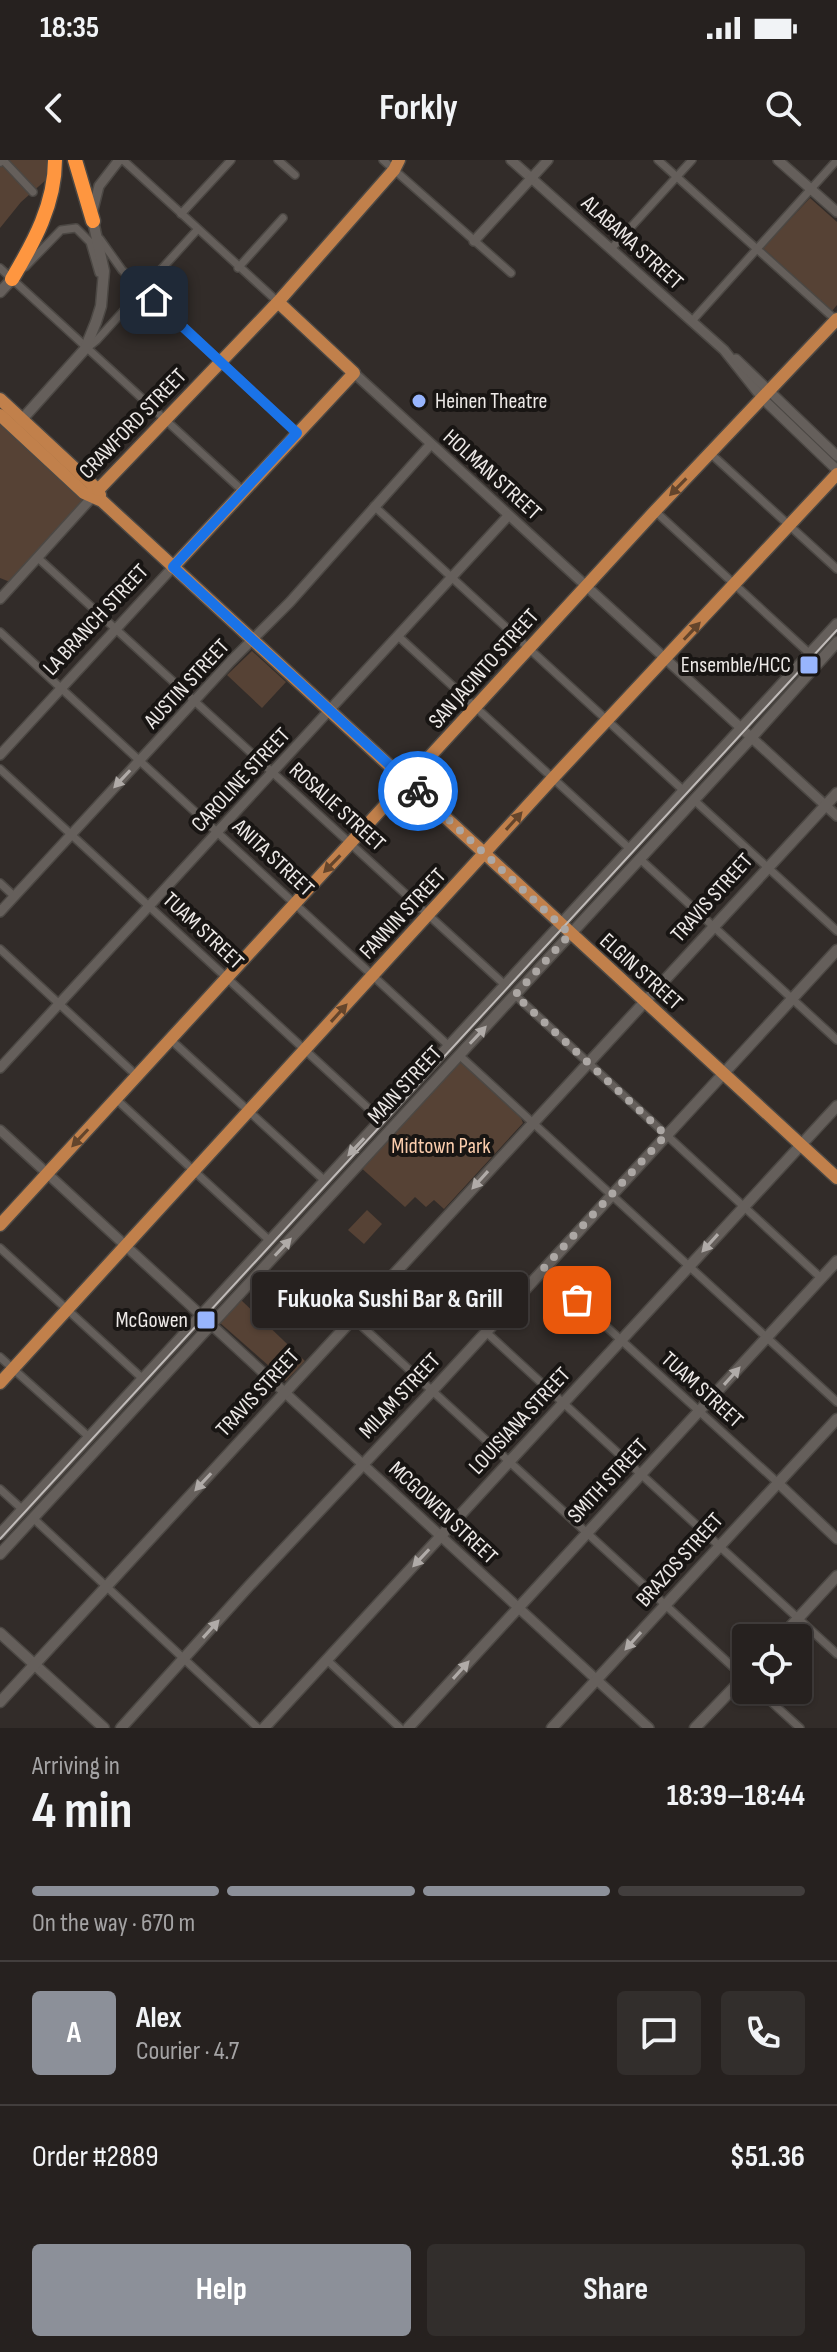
<!DOCTYPE html>
<meta charset="utf-8">
<style>
:root{--surface:#26211f;--page:#322e2c;--text:#f1f3f6;--muted:#a4a3a4;--line:#423e3d;--accent:#8c9099}
body{margin:0;font-family:"Sofia Sans Condensed",sans-serif;background:var(--page);color:var(--text);height:100vh;display:flex;flex-direction:column;font-size:30px;white-space:nowrap}
*{box-sizing:border-box;margin:0}
p{font-size:26px;color:var(--muted)}
.icon{flex:none;width:44px;height:44px;fill:none;stroke:currentColor;stroke-width:2;stroke-linecap:round;stroke-linejoin:round}
.map{position:relative;height:1568px;overflow:hidden}
.panel{display:flex;flex-direction:column;background:var(--surface);flex:1}
.panel>*{flex:none}
.buttons{position:absolute;left:732px;top:1464px;display:grid;gap:16px}
.buttons a{display:grid;place-items:center;width:80px;height:80px;border-radius:8px;background:var(--surface);box-shadow:0 2px 6px #0004,0 0 0 2px var(--line);font-size:40px}
.pin{position:absolute;display:grid;place-items:center;width:68px;height:68px;color:#fff;margin:-34px;border-radius:16px;box-shadow:0 4px 12px #0006}
.courier{position:absolute;display:grid;place-items:center;width:80px;height:80px;margin:-40px;border:6px solid #1a73e8;border-radius:50%;background:#fff;color:#222;box-shadow:0 2px 10px #0007}
.bubble{position:absolute;height:56px;border-radius:8px;background:var(--surface);box-shadow:0 2px 6px #0004,0 0 0 2px var(--line);font-size:26px;font-weight:700;line-height:56px;text-align:center}
.overview em{font-style:normal;font-weight:700}
.overview div{display:flex;flex-direction:column-reverse}
.overview{display:flex;align-items:center;justify-content:space-between;height:136px;padding:0 32px}
h1{font-size:52px;font-weight:700;line-height:60px}
.bar{display:grid;grid-template-columns:repeat(4,1fr);gap:12px 8px;align-content:center;height:96px;padding:0 32px}
.bar i{height:10px;border-radius:6px;background:var(--line)}
.bar .on{background:var(--accent)}
.bar p{grid-column:span 4}
.line{display:flex;align-items:center;gap:20px;padding:0 32px;border-top:2px solid var(--line)}
.line div{flex:1}
.round{display:grid;place-items:center;flex:none;width:84px;height:84px;border-radius:8px;background:var(--page)}
.primary-button{display:flex;gap:16px;margin-top:auto;padding:16px 32px}
.primary-button a{flex:1;height:92px;border-radius:8px;background:var(--accent);color:#fff;font-size:32px;font-weight:700;line-height:92px;text-align:center}
.primary-button a+a{background:var(--page);color:var(--text)}
.status{display:flex;justify-content:space-between;align-items:center;height:56px;padding:0 40px;background:var(--surface);direction:ltr}
.status svg{height:22px;fill:currentColor}
header{display:flex;justify-content:space-between;align-items:center;height:104px;padding:0 32px;background:var(--surface);font-size:36px;font-weight:700}
.map>svg:first-child{display:block}
</style>
<div class="status"><b>18:35</b><svg viewBox="0 0 49 12"><path d="M0 12V9h3v3zM5 12V6h3v6zM10 12V3h3v9zM15 12V0h3v12zM26 1h20v11H26zM47 4h2v5h-2z"/></svg></div>
<header><svg class="icon" aria-label="back" viewBox="0 0 24 24"><path d="M15 5l-7 7 7 7"/></svg>Forkly<svg class="icon" aria-label="search" viewBox="0 0 24 24"><circle cx="10" cy="10" r="6"/><path d="M15 15l6 6"/></svg></header>
<div class="map">
<svg width="837" height="1568" viewBox="0 0 837 1568">
<rect width="100%" height="100%" fill="#322c29"/>
<g fill="#564235">
<path d="M6,0h42l-1,19 -26,23 -21,26v-63z"/>
<path d="M810,38l27,24v83l-5,6 -69,-63z"/>
<path d="M0,261l87,76 -77,85 -10,-4z"/>
<path d="M252,491l34,31 -24,26 -35,-33z"/>
<path d="M458,902l5,2 56,49 4,10 -79,86 -10,-9 -8,7 -11,-10 -10,10 -46,-41z"/>
<path d="M367,1050l15,14 -18,20 -16,-14z"/>
<path d="M240,1139l65,62 -19,20 -67,-59z"/>
</g>
<g fill="none" stroke-linecap="round" stroke-linejoin="round">
<g stroke="#4c4844" stroke-width="10">
<g id="minor">
<path d="M3,0l30,32"/>
<path d="M123,0l155,142"/>
<path d="M278,0l17,15"/>
<path d="M383,0l128,113"/>
<path d="M658,0l179,161"/>
<path d="M181,54l50,-54"/>
<path d="M100,79l22,31 175,163"/>
<path d="M611,89l81,-89"/>
<path d="M25,107l36,-37 15,-2 14,14 9,31"/>
<path d="M0,108l244,224"/>
<path d="M238,108l45,-50"/>
<path d="M692,161l145,-161"/>
<path d="M87,188l10,-8 100,-110"/>
<path d="M710,293l127,116"/>
<path d="M374,346l310,285"/>
<path d="M655,351l155,143"/>
<path d="M38,398l467,427"/>
<path d="M0,472l449,414"/>
<path d="M398,476l232,213"/>
<path d="M0,609l381,351"/>
<path d="M694,640l143,131"/>
<path d="M640,699l197,181"/>
<path d="M0,723l14,13"/>
<path d="M0,789l137,127"/>
<path d="M515,835l306,283"/>
<path d="M171,880l154,141"/>
<path d="M459,895l378,347"/>
<path d="M116,939l154,142"/>
<path d="M0,1088l143,131"/>
<path d="M543,1109l234,213"/>
<path d="M353,1158l393,361"/>
<path d="M486,1172l351,322"/>
<path d="M0,1197l89,80"/>
<path d="M0,1329l23,21"/>
<path d="M34,1359l224,209"/>
<path d="M327,1500l73,68"/>
<path d="M758,1530l42,38"/>
</g>
</g>
<g stroke="#4c4844" stroke-width="12">
<g id="tertiary">
<path d="M511,0l213,190 39,49 74,71"/>
<path d="M778,0l59,52"/>
<path d="M93,50l6,-24 20,-26"/>
<path d="M474,81l74,-81"/>
<path d="M736,199l101,97"/>
<path d="M354,213l483,443"/>
<path d="M0,439l96,-106"/>
<path d="M0,595l173,-188"/>
<path d="M0,752l231,-251 59,-59 140,-157"/>
<path d="M0,908l508,-552"/>
<path d="M0,970l649,598"/>
<path d="M777,1322l60,57"/>
</g>
</g>
<g stroke="#4c4844" stroke-width="13">
<g id="secondary">
<path d="M0,1l1,-1"/>
<path d="M0,132l12,-13"/>
<path d="M18,264l67,-75 11,-27 5,-16 3,-35 -11,-50"/>
<path d="M0,1374l837,-910"/>
<path d="M0,1394l752,-817 85,-95"/>
<path d="M0,1473l104,95"/>
<path d="M780,1478l57,-62"/>
<path d="M0,1542l837,-909"/>
<path d="M121,1568l128,-142 183,-195 405,-441"/>
<path d="M264,1568l573,-622"/>
<path d="M408,1568l429,-467"/>
<path d="M552,1568l285,-309"/>
<path d="M695,1568l51,-53"/>
</g>
</g>
<g stroke="#4c4844" stroke-width="15">
<g id="primary">
<path d="M0,239l98,91 2,5"/>
<path d="M0,255l84,78 18,8 38,35 697,642"/>
<path d="M98,330l180,-188 116,-132 5,-10"/>
<path d="M173,407l181,-194 -76,-71"/>
<path d="M0,1065l655,-714 182,-192"/>
<path d="M0,1223l552,-604 285,-305"/>
</g>
</g>
<g stroke="#4c4844" stroke-width="17">
<g id="motorway">
<path d="M75,0l18,61"/>
<path d="M12,119c22,-37 43,-75 43,-119"/>
</g>
</g>
<use href="#minor" stroke="#655f5b" stroke-width="7"/>
<use href="#tertiary" stroke="#655f5b" stroke-width="9"/>
<use href="#secondary" stroke="#655f5b" stroke-width="10"/>
<use href="#primary" stroke="#c1804b" stroke-width="12"/>
<use href="#motorway" stroke="#fe9640" stroke-width="14"/>
<path stroke="#c0bbb9" stroke-width="2" d="M0,1379l837,-909"/>
</g>
<defs><path id="oneway-solid" d="M-6-.8H1V-3.2L6.5 0L1 3.2V.8H-6Z" transform="scale(2)"/></defs>
<g fill="#64452c">
<use href="#oneway-solid" transform="translate(678 327) rotate(134)"/>
<use href="#oneway-solid" transform="translate(692 471) rotate(-47)"/>
<use href="#oneway-solid" transform="translate(514 661) rotate(-48)"/>
<use href="#oneway-solid" transform="translate(332 704) rotate(134)"/>
<use href="#oneway-solid" transform="translate(339 853) rotate(-48)"/>
<use href="#oneway-solid" transform="translate(80 978) rotate(133)"/>
</g>
<g fill="#b0aba8">
<use href="#oneway-solid" transform="translate(122 619) rotate(133)"/>
<use href="#oneway-solid" transform="translate(478 875) rotate(-47)"/>
<use href="#oneway-solid" transform="translate(356 987) rotate(133)"/>
<use href="#oneway-solid" transform="translate(480 1020) rotate(132)"/>
<use href="#oneway-solid" transform="translate(710 1083) rotate(132)"/>
<use href="#oneway-solid" transform="translate(283 1087) rotate(-47)"/>
<use href="#oneway-solid" transform="translate(732 1216) rotate(-48)"/>
<use href="#oneway-solid" transform="translate(203 1322) rotate(133)"/>
<use href="#oneway-solid" transform="translate(421 1398) rotate(133)"/>
<use href="#oneway-solid" transform="translate(211 1469) rotate(-48)"/>
<use href="#oneway-solid" transform="translate(633 1481) rotate(132)"/>
<use href="#oneway-solid" transform="translate(461 1510) rotate(-48)"/>
</g>
<g fill="none" stroke-linecap="round" stroke-linejoin="round">
<path stroke="#aca7a4" stroke-width="8" stroke-dasharray="0 14.4" d="M418,631l152,143 -55,61 151,140 -123,134 34,31"/>
<path stroke="#1a73e8" stroke-width="10" d="M154,140l143,133 -124,134 245,224"/>
</g>
<g fill="#98b5fd" stroke="#181513" stroke-width="3">
<circle cx="419" cy="241" r="8"/>
<rect x="799" y="495" width="20" height="20" rx="4"/>
<rect x="196" y="1150" width="20" height="20" rx="4"/>
</g>
<g text-anchor="middle" dominant-baseline="central" stroke-width="8" stroke-linejoin="round" paint-order="stroke">
<g font-size="22" fill="#ede9e7" stroke="#181513">
<text transform="translate(632 83) rotate(42)">ALABAMA STREET</text>
<text transform="translate(133 264) rotate(-46)">CRAWFORD STREET</text>
<text transform="translate(492 315) rotate(42)">HOLMAN STREET</text>
<text transform="translate(96 460) rotate(-47)">LA BRANCH STREET</text>
<text transform="translate(484 509) rotate(-48)">SAN JACINTO STREET</text>
<text transform="translate(187 524) rotate(-47)">AUSTIN STREET</text>
<text transform="translate(241 620) rotate(-47)">CAROLINE STREET</text>
<text transform="translate(337 647) rotate(42)">ROSALIE STREET</text>
<text transform="translate(273 698) rotate(43)">ANITA STREET</text>
<text transform="translate(712 738) rotate(-48)">TRAVIS STREET</text>
<text transform="translate(403 754) rotate(-47)">FANNIN STREET</text>
<text transform="translate(203 771) rotate(43)">TUAM STREET</text>
<text transform="translate(641 812) rotate(42)">ELGIN STREET</text>
<text transform="translate(405 925) rotate(-47)">MAIN STREET</text>
<text transform="translate(702 1230) rotate(42)">TUAM STREET</text>
<text transform="translate(258 1233) rotate(-47)">TRAVIS STREET</text>
<text transform="translate(400 1236) rotate(-47)">MILAM STREET</text>
<text transform="translate(520 1261) rotate(-47)">LOUISIANA STREET</text>
<text transform="translate(608 1321) rotate(-47)">SMITH STREET</text>
<text transform="translate(443 1353) rotate(43)">MCGOWEN STREET</text>
<text transform="translate(680 1400) rotate(-48)">BRAZOS STREET</text>
</g>
<g font-size="22" fill="#ede9e7" stroke="#181513" text-anchor="end">
<text x="435" y="241" text-anchor="start">Heinen Theatre</text>
<text x="791" y="505">Ensemble/HCC</text>
<text x="188" y="1160">McGowen</text>
</g>
<g font-size="22" fill="#fbcdad" stroke="#181513">
<text x="441" y="986">Midtown Park</text>
</g>
</g>
</svg>
<div class="buttons">
<a><svg class="icon" aria-label="locate" viewBox="0 0 24 24"><circle cx="12" cy="12" r="6"/><path d="M12 2v4M12 18v4M2 12h4M18 12h4"/></svg></a>
</div>
<div class="pin" style="left:577px;top:1140px;background:#ea580c"><svg class="icon" aria-label="bag" viewBox="0 0 24 24"><path d="M5 8h14l-1 12H6zM9 8a3 3 0 0 1 6 0"/></svg></div>
<div class="pin" style="left:154px;top:140px;background:#1f2937"><svg class="icon" aria-label="home" viewBox="0 0 24 24"><path d="M3 11l9-7 9 7M6 9v11h12V9"/></svg></div>
<div class="courier" style="left:418px;top:631px"><svg class="icon" aria-label="bike" viewBox="0 0 24 24"><circle cx="6" cy="16" r="4"/><circle cx="18" cy="16" r="4"/><path d="M6 16l4-8h5l3 8M10 8l3 8H6M13 5h3"/></svg></div>
<div class="bubble" style="left:252px;top:1112px;width:276px">Fukuoka Sushi Bar &amp; Grill</div>
</div>
<section class="panel">
<div class="overview"><div><h1>4 min</h1><p>Arriving in</p></div><em>18:39–18:44</em></div>
<div class="bar"><i class="on"></i><i class="on"></i><i class="on"></i><i></i><p>On the way · 670 m</p></div>
<div class="line" style="height:144px"><b class="round" style="background:var(--accent);color:#fff">A</b><div><b>Alex</b><p>Courier · 4.7</p></div><a class="round"><svg class="icon" aria-label="chat" viewBox="0 0 24 24"><path d="M4 5h16v11H9l-5 4z"/></svg></a><a class="round"><svg class="icon" aria-label="phone" viewBox="0 0 24 24"><path d="M5 4h4l2 5-3 2q2 4 5 5l2-3 5 2v4C11 20 4 13 5 4z"/></svg></a></div>
<div class="line" style="height:104px"><div>Order #2889</div><b>$51.36</b></div>
<div class="primary-button"><a>Help</a><a>Share</a></div>
</section>
